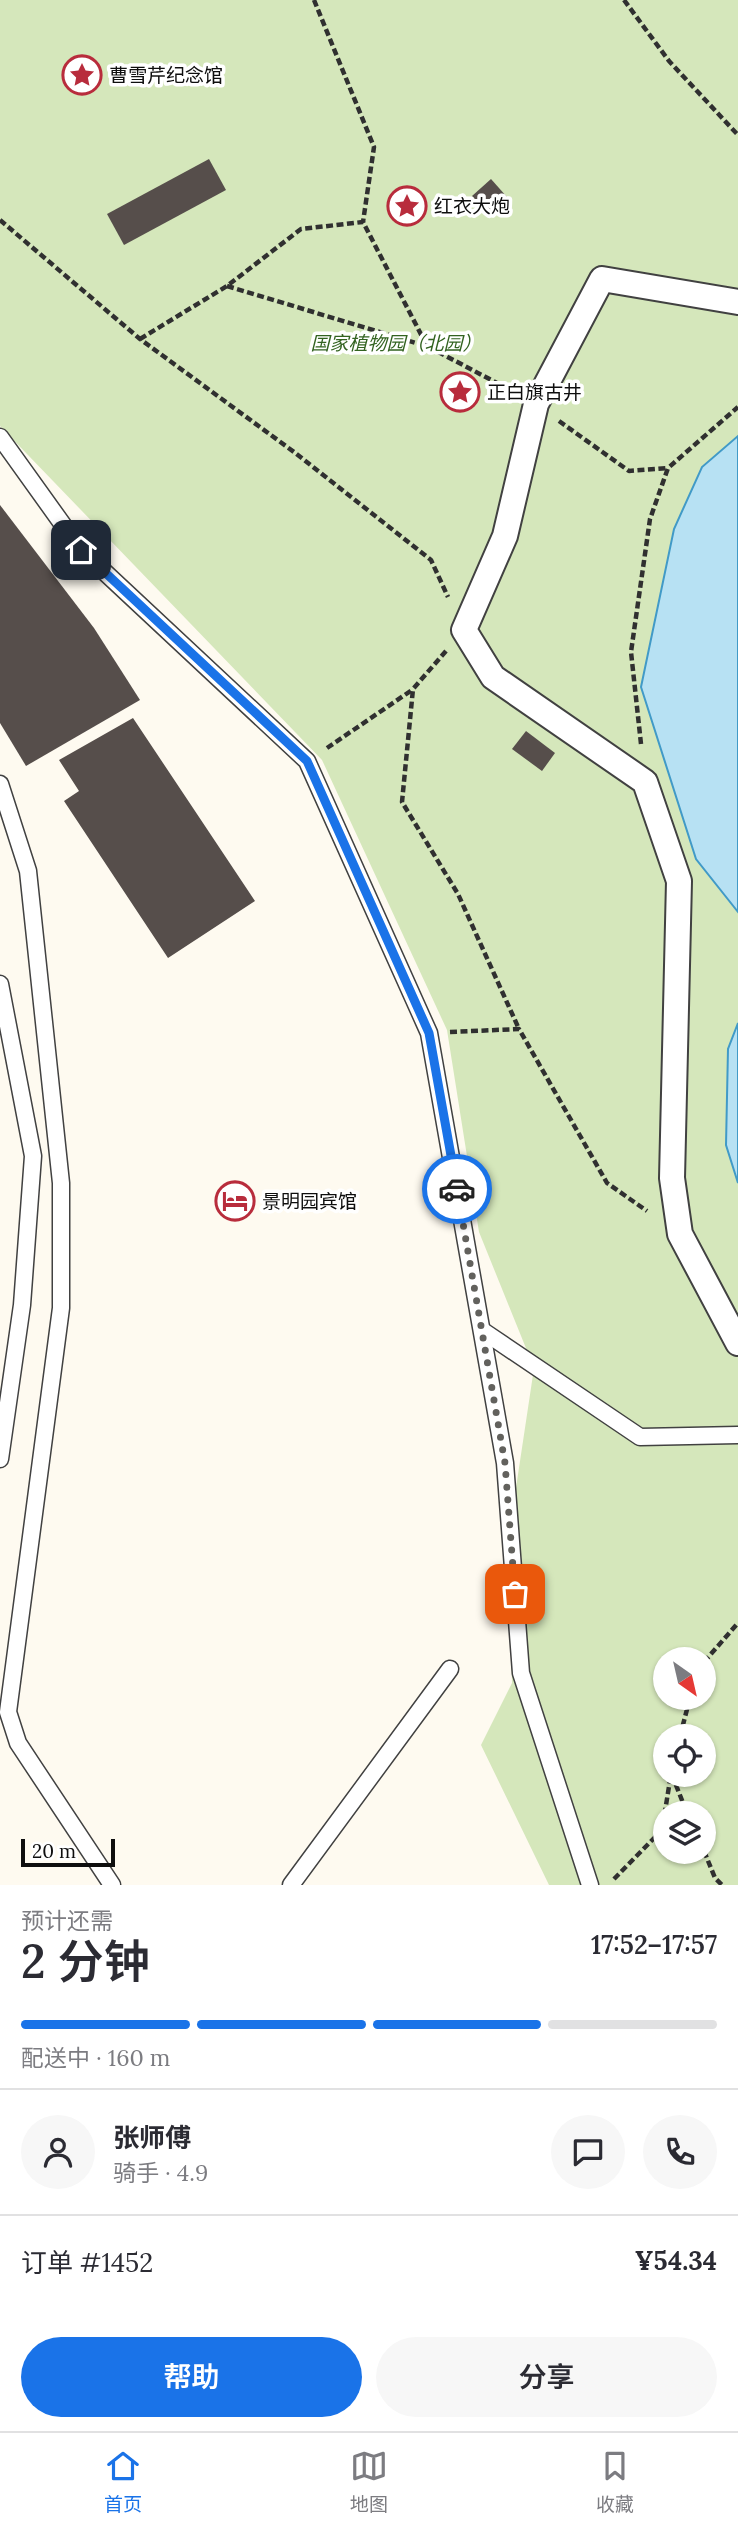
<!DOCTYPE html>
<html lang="zh">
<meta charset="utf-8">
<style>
:root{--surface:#fff;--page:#f7f7f7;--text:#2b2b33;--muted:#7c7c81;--line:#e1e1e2;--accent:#1a73e8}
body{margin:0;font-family:Lora,"Noto Sans SC",serif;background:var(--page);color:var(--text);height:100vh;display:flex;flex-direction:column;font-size:26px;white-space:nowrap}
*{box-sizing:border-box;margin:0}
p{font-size:23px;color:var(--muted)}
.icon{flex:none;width:38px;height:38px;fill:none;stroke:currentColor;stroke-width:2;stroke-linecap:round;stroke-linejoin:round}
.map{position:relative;height:1885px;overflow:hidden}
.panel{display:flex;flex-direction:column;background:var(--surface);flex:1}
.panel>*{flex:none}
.needle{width:46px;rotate:146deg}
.tools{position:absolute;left:653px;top:1647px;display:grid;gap:14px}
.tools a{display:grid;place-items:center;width:63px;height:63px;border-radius:50%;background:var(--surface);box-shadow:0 2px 5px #0004;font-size:35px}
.scale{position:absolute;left:21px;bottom:18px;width:94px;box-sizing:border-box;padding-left:7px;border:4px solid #0e0e0e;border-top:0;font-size:19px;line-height:24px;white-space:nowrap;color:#0e0e0e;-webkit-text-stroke:5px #fff;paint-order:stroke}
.pin{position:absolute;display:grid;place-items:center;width:60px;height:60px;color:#fff;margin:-30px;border-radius:14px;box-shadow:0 4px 10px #0006}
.courier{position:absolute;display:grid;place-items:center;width:70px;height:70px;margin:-35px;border:5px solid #1a73e8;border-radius:50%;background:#fff;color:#222;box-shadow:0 2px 9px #0007}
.overview em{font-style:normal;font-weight:600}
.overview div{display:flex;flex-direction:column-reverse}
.overview{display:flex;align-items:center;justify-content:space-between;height:119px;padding:0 21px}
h1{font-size:46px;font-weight:600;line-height:52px}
.bar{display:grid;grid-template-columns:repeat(4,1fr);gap:10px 7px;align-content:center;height:84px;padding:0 21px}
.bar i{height:9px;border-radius:5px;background:var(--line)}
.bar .on{background:var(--accent)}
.bar p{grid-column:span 4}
.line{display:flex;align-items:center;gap:18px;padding:0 21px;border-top:2px solid var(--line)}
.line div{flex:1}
.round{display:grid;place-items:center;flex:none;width:74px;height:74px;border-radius:37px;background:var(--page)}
.primary-button{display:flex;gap:14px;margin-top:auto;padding:14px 21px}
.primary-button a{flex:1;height:80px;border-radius:42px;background:var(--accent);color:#fff;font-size:28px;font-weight:600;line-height:80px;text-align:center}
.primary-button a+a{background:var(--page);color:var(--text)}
.tab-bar{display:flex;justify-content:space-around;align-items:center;height:98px;border-top:2px solid var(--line);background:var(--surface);font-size:19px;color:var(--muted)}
.tab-bar a{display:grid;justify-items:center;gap:4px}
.tab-bar .on{color:var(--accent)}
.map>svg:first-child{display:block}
</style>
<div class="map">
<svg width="738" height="1885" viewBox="0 0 738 1885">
<rect width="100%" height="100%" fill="#fefaf0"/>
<path fill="#d5e7bb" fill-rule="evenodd" d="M0,0h738v1885h-189l-68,-140 31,-62 -4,-142 26,-173 -55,-136 -32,-202 -125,-270 -322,-334zM665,1659h39v39h-39zM665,1736h39v38h-39zM665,1813h39v39h-39z"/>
<g fill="#b7e1f3" stroke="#419ac7" stroke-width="2">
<path d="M738,436v476l-42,-53 -55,-172 33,-158 28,-62z"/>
<path d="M738,1023v160l-12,-38 2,-96z"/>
</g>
<g fill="#564e4b">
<path d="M209,159l17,31 -102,55 -17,-31z"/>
<path d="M491,179l16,18 -18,17 -17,-18z"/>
<path d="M0,505l94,123 46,72 -114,66 -26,-43z"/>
<path d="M133,718l122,183 -87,57 -104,-157 15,-10 -20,-31z"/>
<path d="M526,731l29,22 -13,18 -30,-22z"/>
</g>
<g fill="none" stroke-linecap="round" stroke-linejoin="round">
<g stroke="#414141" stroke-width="19">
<g id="service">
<path d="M0,437l81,113 226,211 122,272 76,430 16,210 69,212"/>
<path d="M0,784l28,87 33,312v125l-53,404 10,31 94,142"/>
<path d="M0,984l33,172 -11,149 -22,154"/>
<path d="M483,1331l157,106 98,-2"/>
<path d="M291,1885l159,-216"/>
</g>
</g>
<g stroke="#414141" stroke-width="28">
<path id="pedestrian" d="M738,302l-136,-23 -66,125 -31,132 -41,94 29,47 152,105 34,99 -7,297 8,56 58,109"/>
</g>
<g stroke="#303030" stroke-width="4.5" stroke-dasharray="7 3.5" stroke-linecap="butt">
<path d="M314,0l60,147 -11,75"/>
<path d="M624,0l45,61 69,74"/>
<path d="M0,220l140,119 154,113 137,108 17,37"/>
<path d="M227,286l199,60"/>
<path d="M140,339l87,-53 74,-57 62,-7 64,124 87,46"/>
<path d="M559,421l70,50 39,-3"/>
<path d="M446,651l-33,38 -11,113 56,92 61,135"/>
<path d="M641,744l-10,-92 19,-133 18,-51 70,-61"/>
<path d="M327,748l85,-58"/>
<path d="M450,1032l69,-3 88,154 40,28"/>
<path d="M704,1662l34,-39"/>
<path d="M680,1736l10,-38"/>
<path d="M672,1775l15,38"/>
<path d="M704,1851l11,27 7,7"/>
<path d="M614,1879l48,-49 9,-56"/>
</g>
<use href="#service" stroke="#fff" stroke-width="16"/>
<use href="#pedestrian" stroke="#fff" stroke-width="24"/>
</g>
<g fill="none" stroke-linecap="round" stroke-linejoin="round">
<path stroke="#62615d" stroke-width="7" stroke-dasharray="0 12.6" d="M457,1189l48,274 10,131"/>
<path stroke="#1a73e8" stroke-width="9" d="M81,550l226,211 122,272 28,156"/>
</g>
<defs>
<g id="sight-ring" transform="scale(2.0125)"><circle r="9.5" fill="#fff" stroke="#b82c3c" stroke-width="1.5"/><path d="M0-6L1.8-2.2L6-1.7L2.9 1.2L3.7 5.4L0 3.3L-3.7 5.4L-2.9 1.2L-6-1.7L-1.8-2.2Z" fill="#b82c3c"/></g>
<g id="hotel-ring" transform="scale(2.0125)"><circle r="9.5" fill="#fff" stroke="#b82c3c" stroke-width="1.5"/><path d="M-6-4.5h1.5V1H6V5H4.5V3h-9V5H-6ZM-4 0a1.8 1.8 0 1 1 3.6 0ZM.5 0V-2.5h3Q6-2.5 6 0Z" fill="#b82c3c"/></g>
</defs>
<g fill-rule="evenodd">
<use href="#sight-ring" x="82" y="75"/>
<use href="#sight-ring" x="407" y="206"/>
<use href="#sight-ring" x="460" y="392"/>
<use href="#hotel-ring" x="235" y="1201"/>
</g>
<g text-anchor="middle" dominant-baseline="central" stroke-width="7" stroke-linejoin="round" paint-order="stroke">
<g font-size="19" fill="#0e0e0e" stroke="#fff" text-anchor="start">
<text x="109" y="75">曹雪芹纪念馆</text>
<text x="434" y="206">红衣大炮</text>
<text x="487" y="392">正白旗古井</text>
<text x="262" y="1201">景明园宾馆</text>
</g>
<g font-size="19" font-style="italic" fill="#336321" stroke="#fff">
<text x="396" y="343">国家植物园（北园）</text>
</g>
</g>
</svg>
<div class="tools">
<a><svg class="needle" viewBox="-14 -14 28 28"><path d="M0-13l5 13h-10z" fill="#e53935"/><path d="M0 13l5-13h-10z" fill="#7c7c81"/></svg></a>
<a><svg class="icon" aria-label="locate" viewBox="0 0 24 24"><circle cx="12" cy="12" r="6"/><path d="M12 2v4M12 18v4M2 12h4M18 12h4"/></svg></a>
<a><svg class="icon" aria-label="layers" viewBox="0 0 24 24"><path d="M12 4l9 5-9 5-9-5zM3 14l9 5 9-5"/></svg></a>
</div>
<div class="scale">20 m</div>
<div class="pin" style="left:515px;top:1594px;background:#ea580c"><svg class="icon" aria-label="bag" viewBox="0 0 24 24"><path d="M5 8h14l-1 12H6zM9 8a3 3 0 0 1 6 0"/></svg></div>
<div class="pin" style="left:81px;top:550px;background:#1f2937"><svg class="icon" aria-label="home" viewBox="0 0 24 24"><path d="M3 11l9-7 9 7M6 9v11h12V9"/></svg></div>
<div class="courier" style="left:457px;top:1189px"><svg class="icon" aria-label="car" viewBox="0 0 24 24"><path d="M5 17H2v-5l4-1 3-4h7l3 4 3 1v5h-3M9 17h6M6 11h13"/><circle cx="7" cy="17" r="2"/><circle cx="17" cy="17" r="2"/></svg></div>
</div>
<section class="panel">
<div class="overview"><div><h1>2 分钟</h1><p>预计还需</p></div><em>17:52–17:57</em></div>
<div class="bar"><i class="on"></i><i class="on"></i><i class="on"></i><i></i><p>配送中 · 160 m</p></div>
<div class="line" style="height:126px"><a class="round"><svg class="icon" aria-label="person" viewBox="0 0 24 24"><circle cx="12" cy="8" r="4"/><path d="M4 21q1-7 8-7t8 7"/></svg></a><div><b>张师傅</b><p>骑手 · 4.9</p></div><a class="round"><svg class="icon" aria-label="chat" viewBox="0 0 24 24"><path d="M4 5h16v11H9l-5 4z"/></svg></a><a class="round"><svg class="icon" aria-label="phone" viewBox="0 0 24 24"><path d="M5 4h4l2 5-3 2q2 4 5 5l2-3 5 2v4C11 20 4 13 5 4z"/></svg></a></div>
<div class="line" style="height:91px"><div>订单 #1452</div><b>¥54.34</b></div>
<div class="primary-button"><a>帮助</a><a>分享</a></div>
</section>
<nav class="tab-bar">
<a class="on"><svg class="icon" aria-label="home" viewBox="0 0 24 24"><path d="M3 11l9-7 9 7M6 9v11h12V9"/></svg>首页</a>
<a><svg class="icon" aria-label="map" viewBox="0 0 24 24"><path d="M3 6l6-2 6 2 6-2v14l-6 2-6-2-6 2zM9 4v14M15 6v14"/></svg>地图</a>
<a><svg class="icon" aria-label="saved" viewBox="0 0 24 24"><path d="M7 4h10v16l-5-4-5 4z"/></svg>收藏</a>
</nav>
